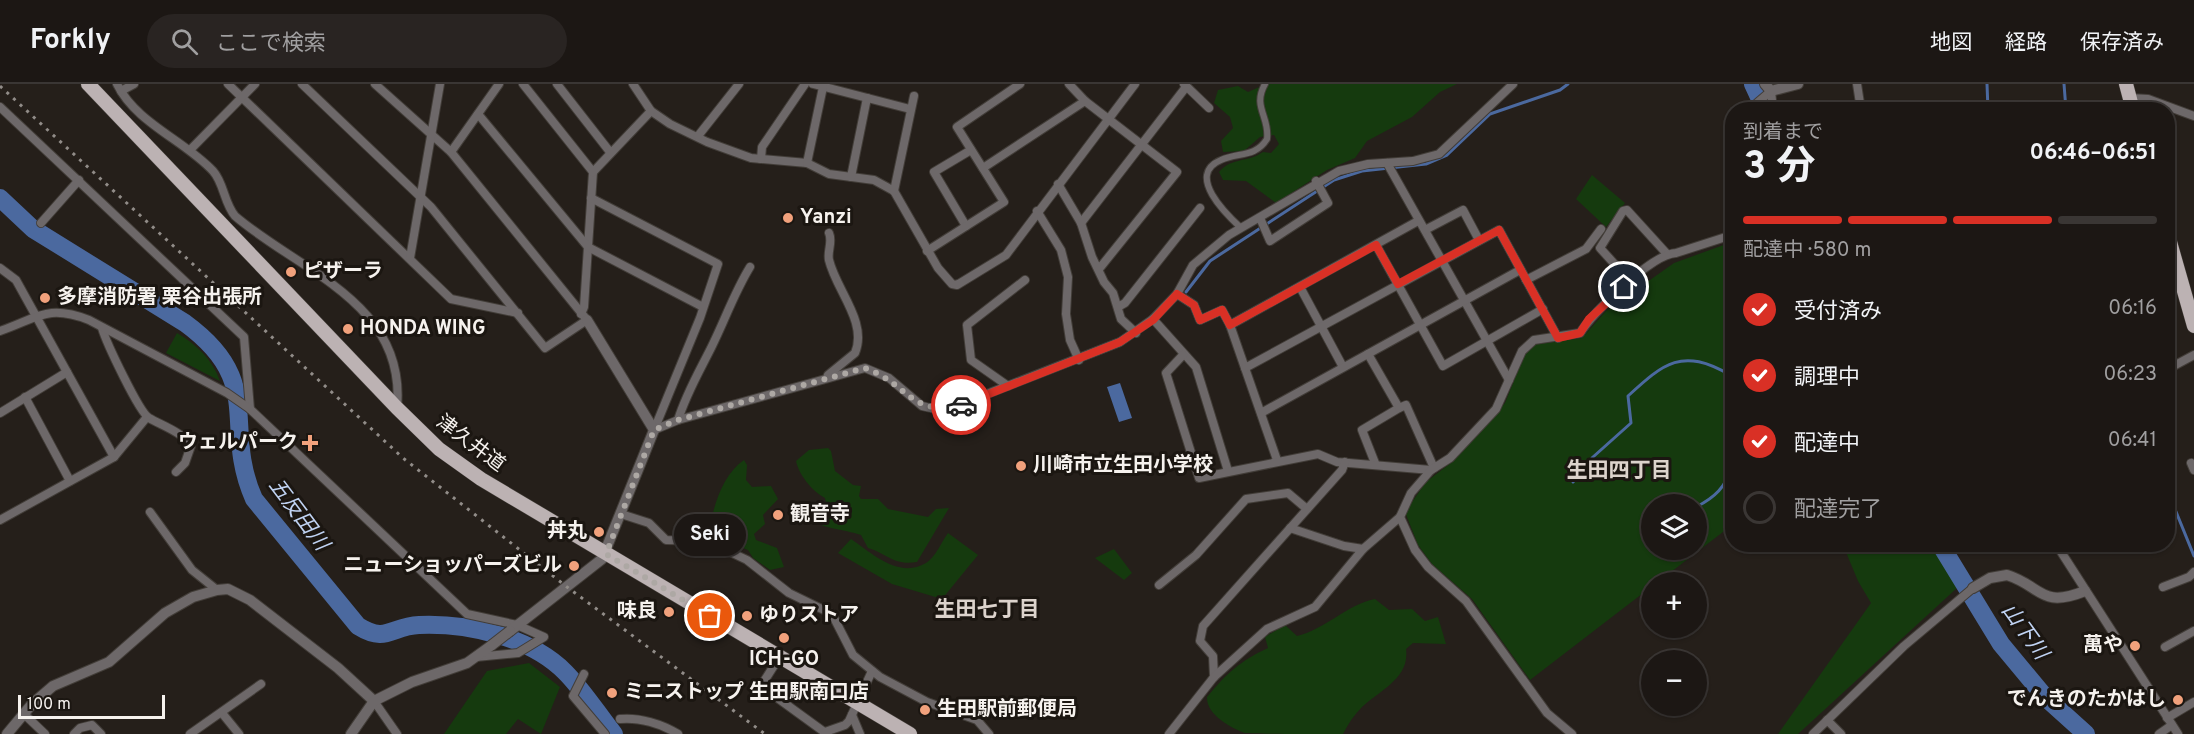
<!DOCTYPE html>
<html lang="ja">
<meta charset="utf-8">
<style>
:root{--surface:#1c1714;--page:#292422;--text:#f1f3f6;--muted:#a09fa0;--line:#3a3634;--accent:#d93025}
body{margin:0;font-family:Overpass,"Noto Sans JP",sans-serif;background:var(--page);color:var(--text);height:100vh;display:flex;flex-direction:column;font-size:22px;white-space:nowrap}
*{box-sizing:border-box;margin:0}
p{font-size:20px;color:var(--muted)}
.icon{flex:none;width:33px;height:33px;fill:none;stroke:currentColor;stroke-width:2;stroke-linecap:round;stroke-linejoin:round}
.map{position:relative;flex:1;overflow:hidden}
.drawer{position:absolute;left:1725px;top:18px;width:450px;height:450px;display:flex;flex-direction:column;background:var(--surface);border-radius:24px;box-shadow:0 2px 4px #0004,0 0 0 2px var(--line)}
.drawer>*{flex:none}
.fabs{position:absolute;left:1641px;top:410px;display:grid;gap:12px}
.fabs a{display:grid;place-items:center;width:66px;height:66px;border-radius:50%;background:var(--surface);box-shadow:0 2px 4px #0004,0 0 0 2px var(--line);font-size:30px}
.scale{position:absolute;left:18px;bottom:15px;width:147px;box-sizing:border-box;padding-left:6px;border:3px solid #f6f2ee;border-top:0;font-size:16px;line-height:21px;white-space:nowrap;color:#f6f2ee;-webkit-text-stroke:4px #1b1611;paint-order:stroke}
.pin{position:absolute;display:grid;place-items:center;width:51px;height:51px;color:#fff;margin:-26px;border:3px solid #fff;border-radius:50%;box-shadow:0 2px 6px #0007}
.courier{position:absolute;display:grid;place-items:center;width:60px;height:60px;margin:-30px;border:4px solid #d93025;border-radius:50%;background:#fff;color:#222;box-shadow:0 2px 8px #0007}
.bubble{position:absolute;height:42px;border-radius:21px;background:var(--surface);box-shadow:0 2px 4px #0004,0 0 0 2px var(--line);font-size:20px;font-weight:700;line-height:42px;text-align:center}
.overview em{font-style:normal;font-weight:700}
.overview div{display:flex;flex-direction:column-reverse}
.overview{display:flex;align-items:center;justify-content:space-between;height:102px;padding:0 18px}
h1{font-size:39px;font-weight:700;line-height:45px}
.bar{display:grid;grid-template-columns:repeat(4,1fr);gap:9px 6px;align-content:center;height:72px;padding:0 18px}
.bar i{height:8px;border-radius:4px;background:var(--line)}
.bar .on{background:var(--accent)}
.bar p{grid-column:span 4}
ol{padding:0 18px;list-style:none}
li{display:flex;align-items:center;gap:18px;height:66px}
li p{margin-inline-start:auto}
li .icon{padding:6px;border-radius:50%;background:var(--accent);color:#fff;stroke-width:4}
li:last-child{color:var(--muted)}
li i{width:33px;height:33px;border:3px solid var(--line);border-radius:50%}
header{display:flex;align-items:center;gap:36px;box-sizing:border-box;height:84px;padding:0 30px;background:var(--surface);border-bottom:2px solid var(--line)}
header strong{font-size:28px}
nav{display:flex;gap:33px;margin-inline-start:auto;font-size:21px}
.search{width:420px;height:54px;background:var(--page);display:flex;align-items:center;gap:15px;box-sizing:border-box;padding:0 21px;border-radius:33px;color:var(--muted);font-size:22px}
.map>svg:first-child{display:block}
</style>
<header>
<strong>Forkly</strong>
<div class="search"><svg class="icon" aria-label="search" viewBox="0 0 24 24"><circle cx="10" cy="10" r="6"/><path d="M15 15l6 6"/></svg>ここで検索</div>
<nav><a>地図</a><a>経路</a><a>保存済み</a></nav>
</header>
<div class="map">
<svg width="2194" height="650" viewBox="0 0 2194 650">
<rect width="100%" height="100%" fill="#251f1a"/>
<g fill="#153a0e" fill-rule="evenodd">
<path d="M1266,0h191l-17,8 -28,25 -45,24 -12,17 -28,12 -51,33 -30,-22 -23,-1 -4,-8c13,-15 28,-9 44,-20l8,1 8,-9 -5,-9 -14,2 -16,14 -21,1 -2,-11 12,-13 -3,-11 -16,-14 4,-13 20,-4 10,6z"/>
<path d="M1592,91l33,28 -19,24 -30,-28z"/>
<path d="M1732,158v283l-74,57h-6l-1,5 -121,93 -58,-81 -40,-35 -14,-19 -13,-33 21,-30 26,-20 53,-59 20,-50 7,-8 50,-7 24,-27 68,-48zM1652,420h44v45h-44z"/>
<path d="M177,249c20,12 35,26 43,48l-54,-28z"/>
<path d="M828,364l3,3 4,20 18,14 8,1 -2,10 2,3h17l10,10 40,8 8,-8 13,-1 -32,54c-23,4 -29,-8 -49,-14l-7,-13c-17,-6 -41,-6 -56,-19l3,-4 18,-8 -1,-6c-13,-7 -26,-23 -29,-37l13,-11z"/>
<path d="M744,376l3,5 -1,15 6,7 19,-1 7,13 -15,16 2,9 -11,10 2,6 21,8 7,19 -14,3 -17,-12 -5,-8 -39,-16c3,-25 13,-59 35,-74z"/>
<path d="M948,449l30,22 -36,44 -50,-15 -54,-31 13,-14c22,15 48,40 75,24 9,-5 16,-22 22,-30z"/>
<path d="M1843,461h87l28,42 -160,147h-20l93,-131 -13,-22z"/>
<path d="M1114,465l18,24 -8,7 -29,-22z"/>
<path d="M1375,515l14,11 23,-1 13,12 13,-4 8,27 -33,-1 -7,6c4,29 -26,41 -44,58 -8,8 -14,17 -19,27 -18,0 -87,0 -98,-1 -15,-5 -39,-19 -38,-36 20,-24 33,-36 61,-49l-3,-11 20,-12 12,11c29,-7 49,-31 78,-37z"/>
<path d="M529,579l31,24 -19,47 -23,-15 -12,15h-62l43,-63z"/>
</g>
<path fill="#4b699f" d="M1120,299l12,35 -13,4 -12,-35z"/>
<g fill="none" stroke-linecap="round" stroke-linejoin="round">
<g stroke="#4b699f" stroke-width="3">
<path d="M1987,0l1,26"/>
<path d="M2064,0l2,26"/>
<path d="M1186,208l24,-31 124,-81 28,-9 64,-7 21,-9 43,-41 70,-24 8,-6"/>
<path d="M1573,398l20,-25 38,-34 -3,-27c36,-33 54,-49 102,-21"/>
<path d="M2168,408l26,64"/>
<path d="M1696,423c14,-7 30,-19 33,-36 1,-9 0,-17 3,-25"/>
</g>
<g stroke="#4b699f" stroke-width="18">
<path d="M1753,0l12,26"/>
<path d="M0,114l33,31 152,94c82,60 36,102 69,176l104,127c29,18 33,0 61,-1 49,-2 111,12 146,47 18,18 33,42 49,62"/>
<path d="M1940,460l61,100 44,53 41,37"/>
</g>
<g stroke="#423d38" stroke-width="8">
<path id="pedestrian" d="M1241,144c-14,-13 -56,-53 -20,-68 17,-8 34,-2 46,-21 3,-22 -15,-32 -2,-55"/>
</g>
<g stroke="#423d38" stroke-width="10">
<g id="minor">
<path d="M117,0c19,39 67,56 96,87 11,12 11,32 22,45 64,55 172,87 162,192"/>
<path d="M228,0l223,215 67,14"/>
<path d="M302,0l129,123 114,141 42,-28 -136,-168 -76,-68"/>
<path d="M523,0l70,88 -9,135 -3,7"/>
<path d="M557,0l53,68"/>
<path d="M633,0l18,27 19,13 37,18 44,16 56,5 22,11 45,6 20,11 44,77 14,16 5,1 49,-30 129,-171"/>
<path d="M813,0l97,25"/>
<path d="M1069,0l16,17"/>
<path d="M1184,0l25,24"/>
<path d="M1857,0l4,26"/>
<path d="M121,7l13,-7"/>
<path d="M1771,7l2,19"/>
<path d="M2130,14l18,1 46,17"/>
<path d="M0,23l244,230 6,72"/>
<path d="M1755,26l2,-7 14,-12"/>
<path d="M478,30l110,133 115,60"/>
<path d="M698,52l41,-52"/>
<path d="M190,66l65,-66"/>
<path d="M451,68l48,-68"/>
<path d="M761,75l1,-12 43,-63"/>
<path d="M807,79l16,-76"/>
<path d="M1387,79l122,217"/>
<path d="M983,84l102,-67 92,71 -78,97"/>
<path d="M593,88l58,-61"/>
<path d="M851,93l16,-79"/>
<path d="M1058,100l23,39 11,34 12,25 9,11 8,26 15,14"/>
<path d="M894,107l20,-95"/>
<path d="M591,114l127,66 -18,54 -46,112"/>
<path d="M1037,127l24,39 7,27 -2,37 4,26 9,20"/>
<path d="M1260,134l10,23 58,-38 -12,-22"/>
<path d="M41,139l38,-43"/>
<path d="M1081,139l105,-136"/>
<path d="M966,142l-32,-54 37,-22"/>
<path d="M1425,146l38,-20 16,30"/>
<path d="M1376,161l67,121 100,-57"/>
<path d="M927,167l77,-49 -47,-75 63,-43"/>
<path d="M410,174l30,-174"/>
<path d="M0,184l16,12 98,177"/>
<path d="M1526,196l60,-31 15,-20"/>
<path d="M1629,196l-29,-32 23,-37 4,-1 40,44"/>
<path d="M1300,203l43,80"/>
<path d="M1177,210l17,11 6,15 22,-10 8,15 47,135"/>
<path d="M1118,223l7,-4 75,-95"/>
<path d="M1153,235l43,48 32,104"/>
<path d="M1230,241l188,-104"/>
<path d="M102,244c4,14 37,84 47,90 14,8 33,14 42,28l-6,17 -9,9"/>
<path d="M0,247c38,-13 47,-27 89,-11l138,73 23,16 217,205 50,11 27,12 -26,16 -42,4"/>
<path d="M1368,270l31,54 -37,22 13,33"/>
<path d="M1183,271l-17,18 33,105 119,-24 19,8 94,8"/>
<path d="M1245,284l254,-138 59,108"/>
<path d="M2168,285l26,-14"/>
<path d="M828,291l27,-22c13,-31 -19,-63 -26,-93 -2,-9 4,-18 0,-27"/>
<path d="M1008,302l-37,-26 -4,-35 58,-45"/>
<path d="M25,313l45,84"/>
<path d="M1399,324l7,-3 28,63"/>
<path d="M0,329l67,-41"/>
<path d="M1261,329l259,-143"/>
<path d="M678,336c8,-26 21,-48 33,-72 14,-28 23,-55 39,-81"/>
<path d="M654,346l24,-10 187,-52 24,10 33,28 13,3 24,-4 161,-63 33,-23 24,-25 16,-29 36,-30 110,-64 29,-7 45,-3 26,-7 74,-70"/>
<path d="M2191,379l3,7"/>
<path d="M150,428l42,58 25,20"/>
<path d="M621,430l28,9 17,17 41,1 40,19 42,33 43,21 21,41 27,22 47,25 50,18 12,14"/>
<path d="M0,436l114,-63 33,-40"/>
<path d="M1290,444l54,18 19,3"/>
<path d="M2056,460l122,190"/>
<path d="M1159,501l37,-30 50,-56 42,-6 19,16"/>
<path d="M2163,503l26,-10 5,-5"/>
<path d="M2165,563l29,-16"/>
<path d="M780,572l-19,30 66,48"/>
<path d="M584,590l-11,22 32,38"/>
<path d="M1214,593l-1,-21 -13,-15 3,-15 139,-156 3,-8"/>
<path d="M374,617l23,33"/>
<path d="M222,629l17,21"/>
<path d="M24,630l21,20"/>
<path d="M852,631l8,19"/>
<path d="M2167,634l27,-16"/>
<path d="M620,635c19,-2 42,5 58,15"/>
<path d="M1827,636l14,14"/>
<path d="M825,648l20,-7 4,-4 23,-50"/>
<path d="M74,650l6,-6 12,-3 9,9"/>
<path d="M190,650l71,-50"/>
<path d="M1169,650l45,-57 53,-48 48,-22 48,-58 37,-32"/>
<path d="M1572,650l-25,-21 -81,-112 -38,-34 -13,-17 -15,-33 11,-24 20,-23 19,-12 46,-49 26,-58 12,-11 46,-7c13,-21 72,-79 96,-80l56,-18"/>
<path d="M1813,650l91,-88 69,-58"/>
<path d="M2159,650l13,-9"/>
</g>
</g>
<g stroke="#423d38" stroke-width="12">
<g id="tertiary">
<path d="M1765,0l6,7 27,-7"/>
<path d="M1973,504l17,-10 17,-3c35,11 33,34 78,16"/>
<path d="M510,547l92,-72 52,-129 -67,-110"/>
<path d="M7,650l25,-30 21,-18 56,-24 56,-49 28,-16 24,-7 11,-1 22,11 88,68 36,33"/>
<path d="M351,650l23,-33 38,-19 55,-19 25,-18"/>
</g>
</g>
<g stroke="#423d38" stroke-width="15">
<g id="primary">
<path d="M88,0l309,324 42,41 42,30 429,255"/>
<path d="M2126,0l7,26"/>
<path d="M2168,151l26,91"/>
</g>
</g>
<use href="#pedestrian" stroke="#6d6869" stroke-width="6"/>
<use href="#minor" stroke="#6d6869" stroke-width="8"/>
<use href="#tertiary" stroke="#6d6869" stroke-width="10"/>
<use href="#primary" stroke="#bcb2b3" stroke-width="14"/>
<path stroke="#918c88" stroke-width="3" stroke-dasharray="3 6" stroke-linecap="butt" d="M0,2l403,372 164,129 198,147"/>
<g stroke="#423d38" stroke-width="12" stroke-linecap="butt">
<path id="tertiary-bridge" d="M492,561l18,-14"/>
</g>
<use href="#tertiary-bridge" stroke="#6d6869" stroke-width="10"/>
</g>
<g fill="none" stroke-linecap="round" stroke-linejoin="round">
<path stroke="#ada8a4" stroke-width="6" stroke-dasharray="0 10.8" d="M710,532l-104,-62 48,-124 24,-10 187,-52c44,16 45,49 96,37"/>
<path stroke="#d93025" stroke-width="8" d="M961,321l159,-63 33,-22 24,-26 17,11 6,15 22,-10 8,15 146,-80 22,39 101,-54 59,108 22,-5 9,-14 35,-32"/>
</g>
<g fill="#f1a17c" stroke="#1b1611" stroke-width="2">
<circle cx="788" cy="134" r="6"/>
<circle cx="291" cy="188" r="6"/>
<circle cx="45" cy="214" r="6"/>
<circle cx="348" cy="245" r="6"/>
<path d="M307 350h6v6h6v6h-6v6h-6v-6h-6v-6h6z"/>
<circle cx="1021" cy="382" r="6"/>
<circle cx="778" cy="431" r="6"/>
<circle cx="599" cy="448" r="6"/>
<circle cx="574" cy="482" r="6"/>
<circle cx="669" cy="528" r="6"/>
<circle cx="747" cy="532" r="6"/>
<circle cx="784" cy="554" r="6"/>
<circle cx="2135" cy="562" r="6"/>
<circle cx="612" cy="609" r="6"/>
<circle cx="2178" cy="616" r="6"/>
<circle cx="925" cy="626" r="6"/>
</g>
<g text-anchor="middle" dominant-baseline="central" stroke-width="6" stroke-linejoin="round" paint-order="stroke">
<g font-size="20" font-weight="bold" fill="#f6f2ee" stroke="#1b1611" text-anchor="start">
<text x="800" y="134">Yanzi</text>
<text x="303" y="188">ピザーラ</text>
<text x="57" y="214">多摩消防署 栗谷出張所</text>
<text x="360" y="245">HONDA WING</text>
<text x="298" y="359" text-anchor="end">ウェルパーク</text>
<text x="1033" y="382">川崎市立生田小学校</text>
<text x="790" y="431">観音寺</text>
<text x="587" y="448" text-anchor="end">丼丸</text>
<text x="562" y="482" text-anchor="end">ニューショッパーズビル</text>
<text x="657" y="528" text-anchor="end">味良</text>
<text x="759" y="532">ゆりストア</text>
<text x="2123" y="562" text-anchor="end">萬や</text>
<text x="784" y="576" text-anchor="middle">ICH-GO</text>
<text x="624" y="609">ミニストップ 生田駅南口店</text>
<text x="2166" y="616" text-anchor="end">でんきのたかはし</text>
<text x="937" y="626">生田駅前郵便局</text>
</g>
<g font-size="20" fill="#f6f2ee" stroke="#1b1611">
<text transform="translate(470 360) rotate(37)">津久井道</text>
</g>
<g font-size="21" font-weight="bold" fill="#dcd3cc" stroke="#1b1611">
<text x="1619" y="387">生田四丁目</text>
<text x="987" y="526">生田七丁目</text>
</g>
<g font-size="21" font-style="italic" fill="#c0d3f3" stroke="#1b1611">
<text transform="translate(298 431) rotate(53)">五反田川</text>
<text transform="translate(2024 548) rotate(54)">山下川</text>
</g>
</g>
</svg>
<div class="fabs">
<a><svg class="icon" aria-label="layers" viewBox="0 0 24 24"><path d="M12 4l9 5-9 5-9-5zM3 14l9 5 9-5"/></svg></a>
<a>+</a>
<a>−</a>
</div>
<div class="scale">100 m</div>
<div class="pin" style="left:710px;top:532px;background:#ea580c"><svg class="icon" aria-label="bag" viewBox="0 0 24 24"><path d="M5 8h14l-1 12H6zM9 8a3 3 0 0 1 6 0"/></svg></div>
<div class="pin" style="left:1624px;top:203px;background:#1f2937"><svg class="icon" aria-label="home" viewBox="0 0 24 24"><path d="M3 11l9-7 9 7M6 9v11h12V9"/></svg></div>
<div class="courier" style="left:961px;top:321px"><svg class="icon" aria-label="car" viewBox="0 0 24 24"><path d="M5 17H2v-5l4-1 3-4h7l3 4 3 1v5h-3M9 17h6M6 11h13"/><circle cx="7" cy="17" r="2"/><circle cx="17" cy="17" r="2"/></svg></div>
<div class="bubble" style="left:674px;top:430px;width:72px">Seki</div>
<section class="drawer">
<div class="overview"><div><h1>3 分</h1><p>到着まで</p></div><em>06:46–06:51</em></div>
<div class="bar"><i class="on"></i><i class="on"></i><i class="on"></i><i></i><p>配達中 · 580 m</p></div>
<ol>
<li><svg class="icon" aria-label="check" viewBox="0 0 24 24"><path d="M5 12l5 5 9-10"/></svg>受付済み<p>06:16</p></li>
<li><svg class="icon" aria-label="check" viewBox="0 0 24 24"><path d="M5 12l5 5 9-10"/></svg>調理中<p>06:23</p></li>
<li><svg class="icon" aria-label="check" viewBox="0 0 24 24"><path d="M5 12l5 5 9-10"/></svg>配達中<p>06:41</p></li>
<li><i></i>配達完了</li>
</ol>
</section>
</div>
